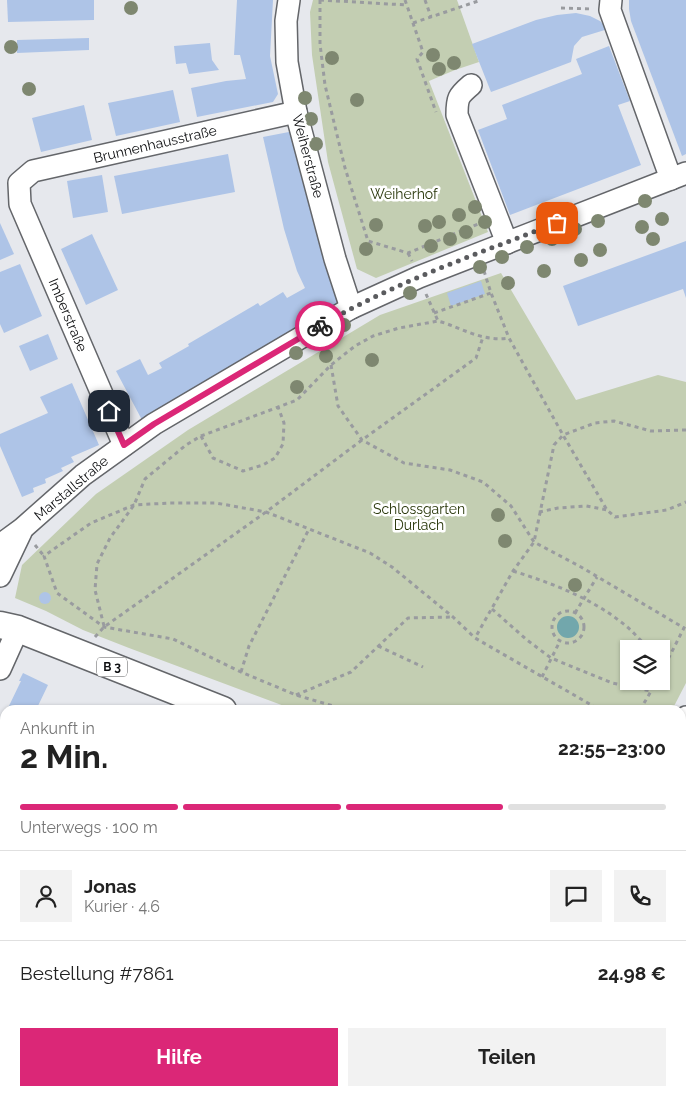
<!DOCTYPE html>
<html lang="de">
<meta charset="utf-8">
<style>
:root{--surface:#fff;--page:#f2f2f2;--text:#222;--muted:#767676;--line:#e0e0e0;--accent:#db2777}
body{margin:0;font-family:Raleway,sans-serif;background:var(--page);color:var(--text);height:100vh;display:flex;flex-direction:column;font-size:19px;white-space:nowrap}
*{box-sizing:border-box;margin:0}
p{font-size:16px;color:var(--muted)}
.icon{flex:none;width:28px;height:28px;fill:none;stroke:currentColor;stroke-width:2;stroke-linecap:round;stroke-linejoin:round}
.map{position:relative;flex:1;overflow:hidden}
.drawer{position:absolute;left:0px;top:705px;width:686px;height:391px;display:flex;flex-direction:column;background:var(--surface);border-radius:15px 15px 0 0;box-shadow:0 1px 4px #0004}
.drawer>*{flex:none}
.fabs{position:absolute;left:620px;top:640px;display:grid;gap:10px}
.fabs a{display:grid;place-items:center;width:50px;height:50px;border-radius:0px;background:var(--surface);box-shadow:0 1px 4px #0004;font-size:25px}
.pin{position:absolute;display:grid;place-items:center;width:42px;height:42px;color:#fff;margin:-21px;border-radius:10px;box-shadow:0 2px 8px #0006}
.courier{position:absolute;display:grid;place-items:center;width:50px;height:50px;margin:-25px;border:4px solid #db2777;border-radius:50%;background:#fff;color:#222;box-shadow:0 1px 6px #0007}
.headline em{font-style:normal;font-weight:700}
.headline div{display:flex;flex-direction:column-reverse}
.headline{display:flex;align-items:center;justify-content:space-between;height:85px;padding:0 20px}
h1{font-size:32px;font-weight:700;line-height:38px}
.bar{display:grid;grid-template-columns:repeat(4,1fr);gap:8px 5px;align-content:center;height:60px;padding:0 20px}
.bar i{height:6px;border-radius:4px;background:var(--line)}
.bar .active{background:var(--accent)}
.bar p{grid-column:span 4}
.line{display:flex;align-items:center;gap:12px;padding:0 20px;border-top:1px solid var(--line)}
.line div{flex:1}
.round{display:grid;place-items:center;flex:none;width:52px;height:52px;border-radius:0px;background:var(--page)}
.action{display:flex;gap:10px;margin-top:auto;padding:10px 20px}
.action a{flex:1;height:58px;border-radius:0px;background:var(--accent);color:#fff;font-size:20px;font-weight:700;line-height:58px;text-align:center}
.action a+a{background:var(--page);color:var(--text)}
.map>svg:first-child{display:block}
</style>
<div class="map">
<svg width="686" height="1096" viewBox="0 0 686 1096">
<rect width="100%" height="100%" fill="#e6e8ed"/>
<g fill="#c3ceb2" fill-rule="evenodd">
<path d="M313,0h144l22,62 -24,8 -26,11 59,151 -112,46 -19,-9 -29,-107 -16,-107 -2,-43z"/>
<path d="M501,273l75,127 82,-25 28,7v301l-14,27h-377l-166,-62 -46,-18 -37,-19 -31,-13 7,-33 74,-71 92,-64 192,-115zM629,649h32v32h-32z"/>
</g>
<circle fill="#72a7ac" cx="568" cy="627" r="11"/>
<g fill="#aec4e7">
<path d="M7,0h87v20l-86,2z"/>
<path d="M237,0h36l-3,56 8,38 -5,8 -76,15 -6,-29 35,-7 20,-2 -6,-24h-6z"/>
<path d="M629,0h57v154l-4,2 -51,-135 -2,-12z"/>
<path d="M576,13l14,3 10,5 8,8 -26,8 -8,9 -3,16 -80,30 -19,-48 64,-24 21,-5z"/>
<path d="M89,38v12l-72,3v-13z"/>
<path d="M210,43l2,17 7,10 -30,4 -3,-11 -10,1 -2,-18z"/>
<path d="M609,46l21,55 -12,4 23,60 -131,50 -32,-85 29,-11 -5,-14 80,-31 -6,-15z"/>
<path d="M173,90l7,32 -64,14 -8,-33z"/>
<path d="M84,105l8,35 -51,12 -9,-34z"/>
<path d="M294,131l47,170 -199,119 -26,-49 24,-12 8,16 14,-7 -3,-5 30,-17 -1,-2 70,-41 2,3 23,-14 4,6 18,-10 -8,-17 -13,-42 -21,-92z"/>
<path d="M228,154l7,38 -113,22 -8,-38z"/>
<path d="M102,175l6,37 -35,6 -6,-37z"/>
<path d="M0,223l14,31 -14,6z"/>
<path d="M92,234l26,56 -32,15 -25,-56z"/>
<path d="M686,241v57l-3,-9 -105,37 -15,-40z"/>
<path d="M20,264l22,52 -38,17 -4,-9v-52z"/>
<path d="M481,281l4,13 -34,12 -4,-13z"/>
<path d="M48,334l10,25 -28,12 -11,-25z"/>
<path d="M72,383l27,62 -28,12 3,5 -13,6 2,3 -18,8 1,4 -13,5 1,4 -12,5 -22,-51v-12l48,-21 -8,-16z"/>
<circle cx="45" cy="598" r="6"/>
<path d="M23,673l25,12 -12,25h-29l14,-29h-2z"/>
<path d="M0,735l5,2v21h-1l-3,6 4,2v18l-5,11z"/>
<path d="M686,787v50l-5,-3v-39z"/>
<path d="M0,890l5,1v27l-4,-1 2,-10 -3,-1z"/>
<path d="M681,898l5,2v40l-5,-2z"/>
<path d="M0,1012l5,2v29l-5,-2z"/>
<path d="M686,1076v20h-1l-4,-8v-10z"/>
<path d="M147,1091h30l-1,5h-17z"/>
<path d="M185,1091h56l-1,5h-56z"/>
<path d="M265,1091h30l2,5h-31z"/>
<path d="M309,1091h45l1,5h-44z"/>
<path d="M364,1091h36v5h-35z"/>
</g>
<g fill="none" stroke-linecap="round" stroke-linejoin="round">
<g stroke="#64666a" stroke-width="24">
<g id="minor">
<path d="M289,0l-3,21 1,41 9,50 39,147 16,49"/>
<path d="M611,0l-1,10 61,169"/>
<path d="M471,85c-13,11 -14,13 -14,30l50,128"/>
<path d="M124,445l-104,-241 -1,-21 14,-12 263,-59"/>
<path d="M0,545l22,-16 61,-54 71,-51 197,-116 68,-31 267,-104"/>
<path d="M0,576l21,-44"/>
<path d="M0,669l18,-40"/>
<path d="M681,725l5,-8"/>
<path d="M681,1045l5,-2"/>
<path d="M0,1070l5,2"/>
<path d="M56,1091l12,5"/>
<path d="M646,1091l3,5"/>
<path d="M581,1096l9,-5"/>
</g>
</g>
<g stroke="#64666a" stroke-width="29">
<g id="major">
<path d="M0,625l18,4 205,81"/>
<path d="M681,871l5,2"/>
</g>
</g>
<g stroke="#999b9f" stroke-width="3" stroke-dasharray="4 4" stroke-linecap="butt">
<path d="M320,0v44l5,41 20,83 23,73 40,12 70,-29"/>
<path d="M320,0l87,5"/>
<path d="M405,0l18,52 -6,7 19,53"/>
<path d="M425,0l6,17"/>
<path d="M561,8l32,1"/>
<path d="M413,23l68,-23"/>
<path d="M408,253l4,8"/>
<path d="M484,271l7,22 18,45"/>
<path d="M426,294l12,27c25,7 43,21 71,17l54,97 -9,10 -20,97 -21,29 -38,67"/>
<path d="M434,313l57,-20"/>
<path d="M331,365l7,41 24,34 42,23 46,7 33,12 28,24 23,36 47,25 103,61"/>
<path d="M686,430l-35,1 -37,-10 -19,2 -32,12 44,75 8,7 52,-7 19,-8"/>
<path d="M201,436l12,22 30,13 20,-6 12,-7 8,-14 1,-21 -6,-16"/>
<path d="M539,512l19,-4 28,-2 21,4"/>
<path d="M35,545l9,11"/>
<path d="M513,571c38,12 76,26 108,51 10,7 19,18 28,27"/>
<path d="M492,609l35,31 24,18 61,25 39,8"/>
<circle cx="568" cy="627" r="16"/>
<path d="M575,613l22,-36"/>
<path d="M104,626l-9,-36 2,-26 13,-26 24,-33 11,-26 41,-34 15,-9 96,-36 34,-35 24,-19 18,-10 26,-8 39,-7"/>
<path d="M95,637l9,-10 162,-115 96,-72 114,-82 7,-21"/>
<path d="M378,646l45,21"/>
<path d="M661,661l5,4"/>
<path d="M241,672l8,-26 60,-117"/>
<path d="M661,673l25,-49"/>
<path d="M542,677l18,-36"/>
<path d="M296,695l55,-23 57,-54 45,-1"/>
<path d="M347,710l-51,-15 -55,-23 -68,-33 -69,-12 -47,-34 -13,-37 47,-33 43,-18 36,-2h46l50,9 104,41 22,14 61,50 22,21 125,72"/>
<path d="M640,710l17,-29"/>
</g>
<use href="#minor" stroke="#fff" stroke-width="21"/>
<use href="#major" stroke="#fff" stroke-width="26"/>
</g>
<g fill="#7e8770">
<circle cx="131" cy="8" r="7"/>
<circle cx="11" cy="47" r="7"/>
<circle cx="433" cy="55" r="7"/>
<circle cx="332" cy="58" r="7"/>
<circle cx="454" cy="63" r="7"/>
<circle cx="439" cy="69" r="7"/>
<circle cx="29" cy="89" r="7"/>
<circle cx="305" cy="98" r="7"/>
<circle cx="357" cy="100" r="7"/>
<circle cx="311" cy="119" r="7"/>
<circle cx="316" cy="144" r="7"/>
<circle cx="645" cy="201" r="7"/>
<circle cx="475" cy="207" r="7"/>
<circle cx="459" cy="215" r="7"/>
<circle cx="662" cy="219" r="7"/>
<circle cx="598" cy="221" r="7"/>
<circle cx="439" cy="222" r="7"/>
<circle cx="485" cy="222" r="7"/>
<circle cx="376" cy="225" r="7"/>
<circle cx="425" cy="226" r="7"/>
<circle cx="642" cy="227" r="7"/>
<circle cx="575" cy="229" r="7"/>
<circle cx="466" cy="232" r="7"/>
<circle cx="450" cy="239" r="7"/>
<circle cx="552" cy="239" r="7"/>
<circle cx="653" cy="239" r="7"/>
<circle cx="431" cy="246" r="7"/>
<circle cx="527" cy="247" r="7"/>
<circle cx="366" cy="249" r="7"/>
<circle cx="600" cy="250" r="7"/>
<circle cx="502" cy="257" r="7"/>
<circle cx="581" cy="260" r="7"/>
<circle cx="480" cy="267" r="7"/>
<circle cx="544" cy="271" r="7"/>
<circle cx="508" cy="283" r="7"/>
<circle cx="410" cy="293" r="7"/>
<circle cx="344" cy="325" r="7"/>
<circle cx="296" cy="353" r="7"/>
<circle cx="326" cy="356" r="7"/>
<circle cx="372" cy="360" r="7"/>
<circle cx="297" cy="387" r="7"/>
<circle cx="498" cy="515" r="7"/>
<circle cx="505" cy="541" r="7"/>
<circle cx="575" cy="585" r="7"/>
</g>
<g fill="none" stroke-linecap="round" stroke-linejoin="round">
<path stroke="#5a5b5e" stroke-width="5" stroke-dasharray="0 9" d="M320,326c75,-44 157,-72 237,-103"/>
<path stroke="#db2777" stroke-width="6" d="M109,411l15,34 30,-21 166,-98"/>
</g>
<g text-anchor="middle" dominant-baseline="central" stroke-width="5" stroke-linejoin="round" paint-order="stroke">
<rect fill="#fff" stroke="#565758" stroke-width="1" x="97" y="657.5" width="30" height="19" rx="4"/>
<g font-size="12" font-weight="bold" fill="#0e0f11">
<text x="112" y="667">B 3</text>
</g>
<g font-size="14" fill="#0e0f11" stroke="#fff">
<text transform="translate(155 144) rotate(-13)">Brunnenhausstraße</text>
<text transform="translate(308 156) rotate(75)">Weiherstraße</text>
<text transform="translate(68 315) rotate(67)">Imberstraße</text>
<text transform="translate(71 488) rotate(-40)">Marstallstraße</text>
</g>
<g font-size="14" fill="#29370a" stroke="#fff">
<text x="404" y="194">Weiherhof</text>
<text x="419" y="509">Schlossgarten<tspan x="419" dy="16">Durlach</tspan></text>
</g>
</g>
</svg>
<div class="fabs">
<a><svg class="icon" aria-label="layers" viewBox="0 0 24 24"><path d="M12 4l9 5-9 5-9-5zM3 14l9 5 9-5"/></svg></a>
</div>
<div class="pin" style="left:557px;top:223px;background:#ea580c"><svg class="icon" aria-label="bag" viewBox="0 0 24 24"><path d="M5 8h14l-1 12H6zM9 8a3 3 0 0 1 6 0"/></svg></div>
<div class="pin" style="left:109px;top:411px;background:#1f2937"><svg class="icon" aria-label="home" viewBox="0 0 24 24"><path d="M3 11l9-7 9 7M6 9v11h12V9"/></svg></div>
<div class="courier" style="left:320px;top:326px"><svg class="icon" aria-label="bike" viewBox="0 0 24 24"><circle cx="6" cy="16" r="4"/><circle cx="18" cy="16" r="4"/><path d="M6 16l4-8h5l3 8M10 8l3 8H6M13 5h3"/></svg></div>
<section class="drawer">
<div class="headline"><div><h1>2 Min.</h1><p>Ankunft in</p></div><em>22:55–23:00</em></div>
<div class="bar"><i class="active"></i><i class="active"></i><i class="active"></i><i></i><p>Unterwegs · 100 m</p></div>
<div class="line" style="height:90px"><a class="round"><svg class="icon" aria-label="person" viewBox="0 0 24 24"><circle cx="12" cy="8" r="4"/><path d="M4 21q1-7 8-7t8 7"/></svg></a><div><b>Jonas</b><p>Kurier · 4.6</p></div><a class="round"><svg class="icon" aria-label="chat" viewBox="0 0 24 24"><path d="M4 5h16v11H9l-5 4z"/></svg></a><a class="round"><svg class="icon" aria-label="phone" viewBox="0 0 24 24"><path d="M5 4h4l2 5-3 2q2 4 5 5l2-3 5 2v4C11 20 4 13 5 4z"/></svg></a></div>
<div class="line" style="height:65px"><div>Bestellung #7861</div><b>24.98 €</b></div>
<div class="action"><a>Hilfe</a><a>Teilen</a></div>
</section>
</div>
